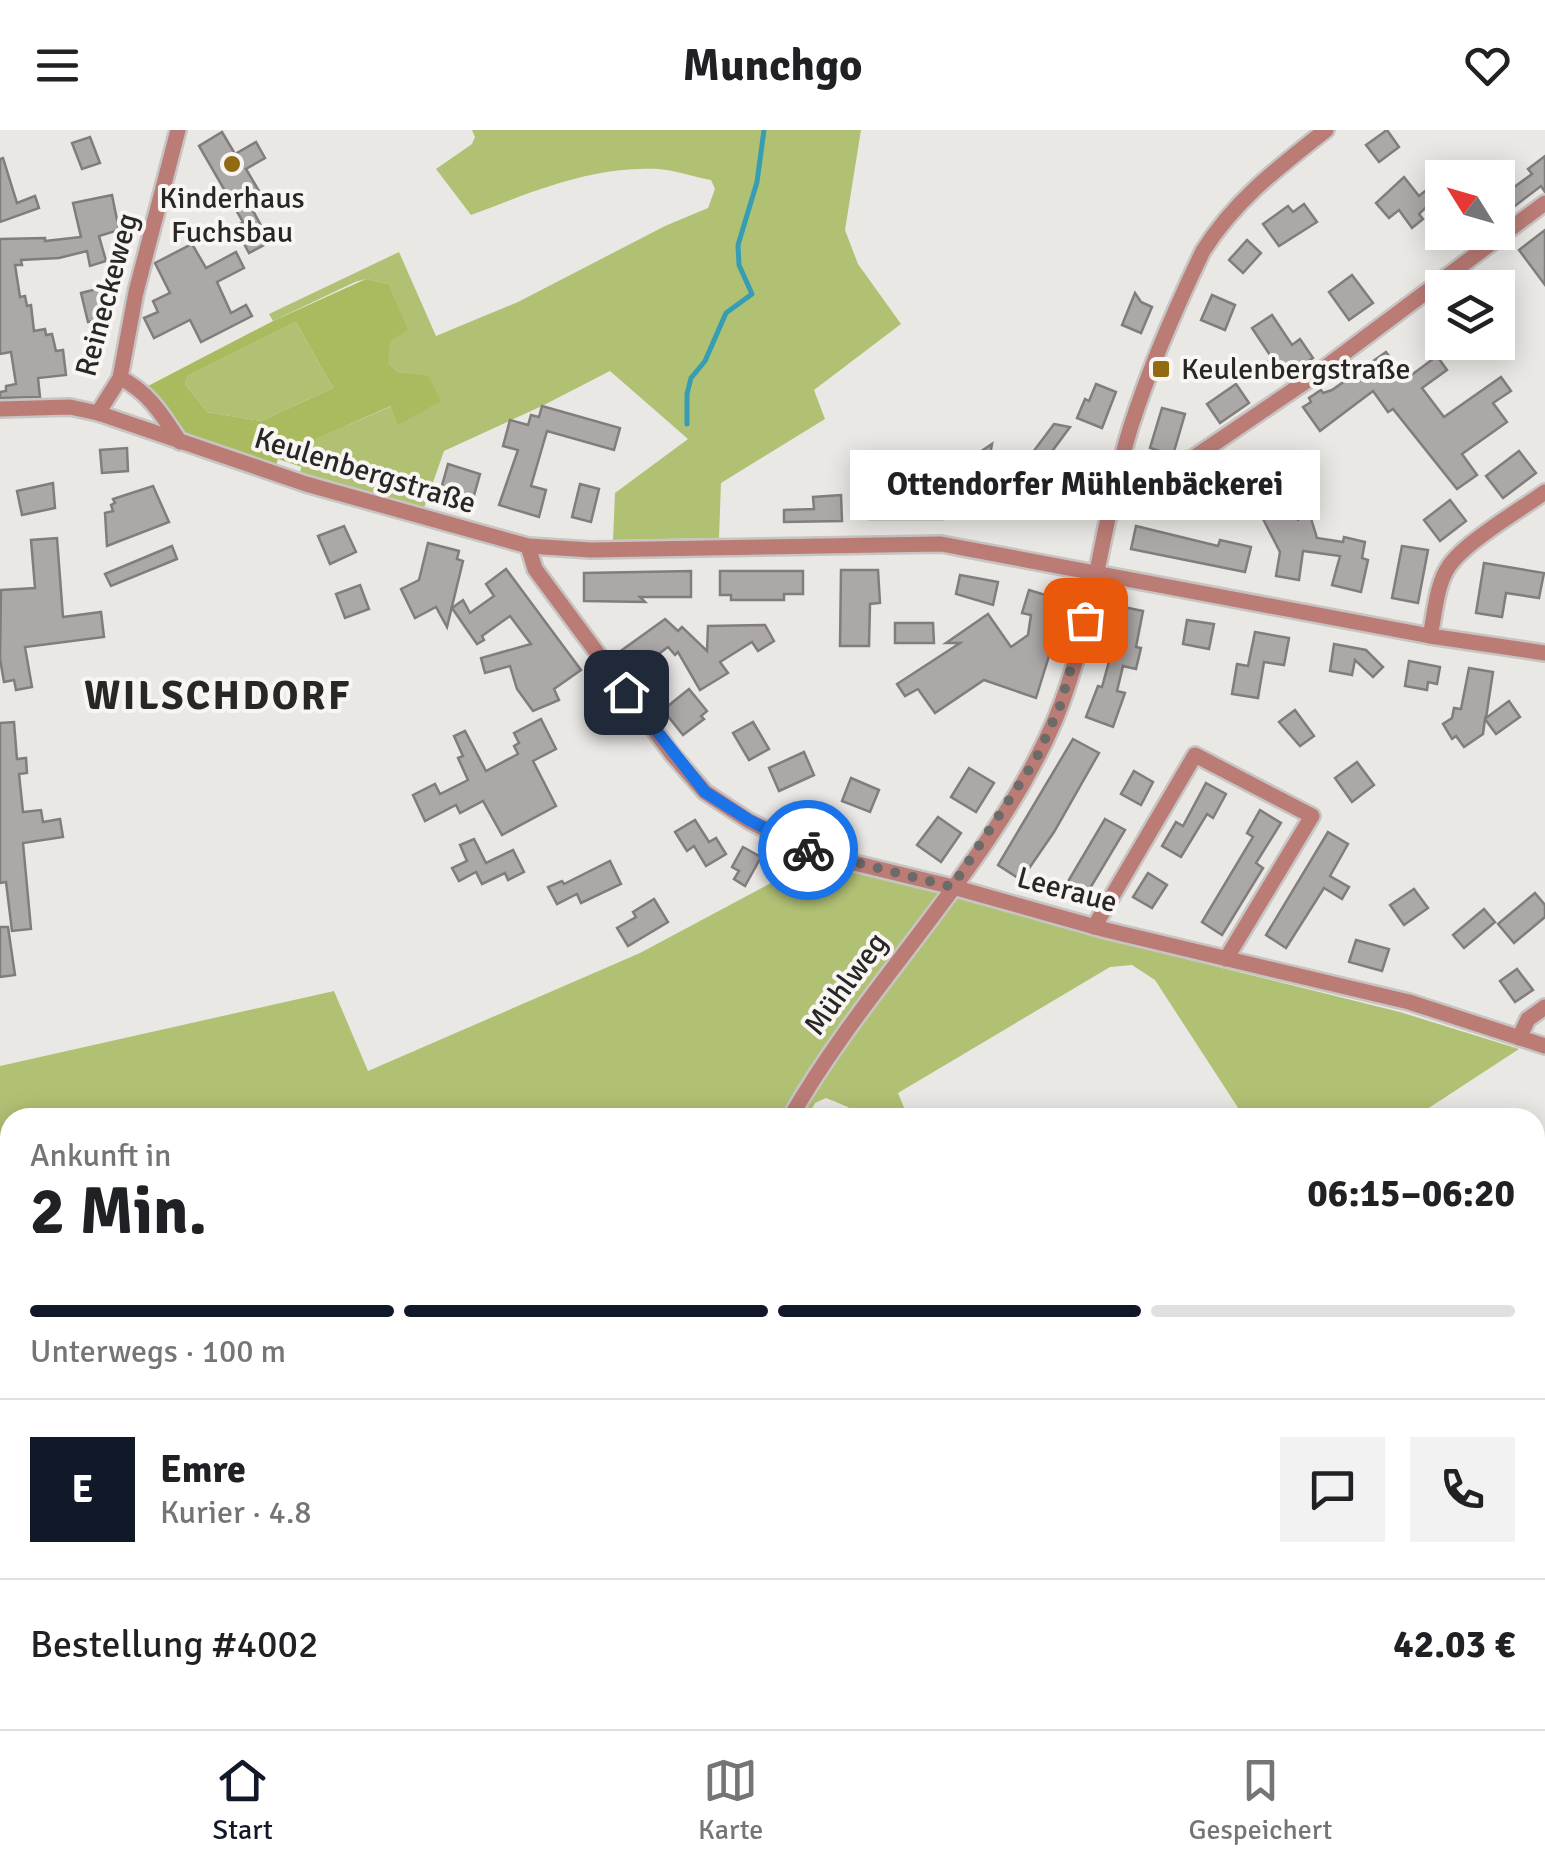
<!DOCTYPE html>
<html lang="de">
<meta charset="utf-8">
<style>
:root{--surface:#fff;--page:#f2f2f2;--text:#202124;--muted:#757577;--line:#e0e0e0;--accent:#111827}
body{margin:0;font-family:Signika,sans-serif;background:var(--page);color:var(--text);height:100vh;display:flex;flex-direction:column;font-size:38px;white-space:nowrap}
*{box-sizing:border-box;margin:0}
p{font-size:32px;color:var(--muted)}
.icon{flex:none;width:55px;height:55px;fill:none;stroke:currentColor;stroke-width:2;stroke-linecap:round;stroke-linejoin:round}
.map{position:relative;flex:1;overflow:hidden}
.side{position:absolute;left:0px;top:978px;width:1545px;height:622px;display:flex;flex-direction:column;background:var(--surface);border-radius:30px 30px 0 0;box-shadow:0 5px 25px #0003}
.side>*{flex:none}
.needle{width:65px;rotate:307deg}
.tools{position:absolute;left:1425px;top:30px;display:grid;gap:20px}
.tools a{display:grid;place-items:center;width:90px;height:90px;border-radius:0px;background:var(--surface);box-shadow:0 5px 25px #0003;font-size:50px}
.pin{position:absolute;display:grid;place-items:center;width:85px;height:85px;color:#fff;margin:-42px;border-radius:20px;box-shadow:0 5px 15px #0006}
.courier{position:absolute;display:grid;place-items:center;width:100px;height:100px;margin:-50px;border:8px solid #1a73e8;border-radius:50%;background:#fff;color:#222;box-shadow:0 2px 12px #0007}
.bubble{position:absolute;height:70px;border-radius:0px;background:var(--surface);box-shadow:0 5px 25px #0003;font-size:32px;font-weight:700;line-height:70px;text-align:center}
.summary em{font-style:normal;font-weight:700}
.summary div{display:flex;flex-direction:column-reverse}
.summary{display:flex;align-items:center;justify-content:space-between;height:170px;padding:0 30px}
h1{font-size:65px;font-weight:700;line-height:75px}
.bar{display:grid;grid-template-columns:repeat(4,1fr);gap:15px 10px;align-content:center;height:120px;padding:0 30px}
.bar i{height:12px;border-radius:8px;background:var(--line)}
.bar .on{background:var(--accent)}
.bar p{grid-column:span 4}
.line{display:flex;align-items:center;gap:25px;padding:0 30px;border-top:2px solid var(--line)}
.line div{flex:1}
.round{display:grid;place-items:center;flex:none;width:105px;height:105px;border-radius:0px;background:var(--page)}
header{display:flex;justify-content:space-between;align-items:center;height:130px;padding:0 30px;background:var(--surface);font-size:45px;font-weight:700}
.dock{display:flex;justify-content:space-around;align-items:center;height:140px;border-top:2px solid var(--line);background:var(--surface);font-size:28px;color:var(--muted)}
.dock a{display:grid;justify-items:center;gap:5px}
.dock .on{color:var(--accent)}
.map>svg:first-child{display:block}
</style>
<header><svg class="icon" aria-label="menu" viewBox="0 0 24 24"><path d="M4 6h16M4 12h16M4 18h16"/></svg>Munchgo<svg class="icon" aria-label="heart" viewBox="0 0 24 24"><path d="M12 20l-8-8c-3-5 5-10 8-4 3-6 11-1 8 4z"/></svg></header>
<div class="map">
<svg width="1545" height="1599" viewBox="0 0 1545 1599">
<rect width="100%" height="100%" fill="#eae8e5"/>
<g fill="#b1c174">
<path d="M472,0h389l-16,100 13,34 43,60 -87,66 11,29 -104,64 -2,55 -106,2 2,-47 73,-54 -78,-68 -68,35 -98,45 -20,57 -124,-36 8,-30 84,-36 7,18 29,-47 -30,-5 -10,-9v-79l-22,-5 -11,3 -82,39 -4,-7 130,-62 37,84 82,-34 147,-76 43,-18 7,-19 -4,-9c-17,-3 -36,-10 -53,-11 -67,-3 -126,23 -187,46l-35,-46 36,-25 3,-7z"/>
<path d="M296,192l37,66 -72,33 -54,-9 -22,-28 3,-8z"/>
<path d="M816,729l285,79 299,74 119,37 -104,68h-171l-89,-137 -23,-15 -22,2 -212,126 10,24h-55l-5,-10 -22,-9 -11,5 -8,15h-797v341l-10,1v-394l334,-75 34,80 272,-118z"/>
<path d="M1545,1012v215l-10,6v-215z"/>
</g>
<path fill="#a9bb5e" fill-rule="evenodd" d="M366,149l22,5 20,46 -18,11 -2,22 10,9 30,4 13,25 -43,24 -7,-19 -82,36 -7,25 -24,-8 -2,6 -91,-27 -37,-52 125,-65zM296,192l37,66 -72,33 -54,-9 -22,-28 3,-8z"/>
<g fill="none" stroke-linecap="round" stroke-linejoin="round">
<path stroke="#379db2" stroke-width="5" d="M687,294v-30l4,-16 14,-17 21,-48 26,-19 -13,-29 -1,-20 19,-63 7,-52"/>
</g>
<g fill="#aca8a7" stroke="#817d7c" stroke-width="2.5">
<path d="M1387,0l12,17 -20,15 -13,-17z"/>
<path d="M222,2l13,22 21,-12 9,16 -19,11 13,22 -13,7 24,44 -21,11 -14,-26 8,-5 -44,-76z"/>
<path d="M90,7l10,26 -18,6 -10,-26z"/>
<path d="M1545,26v36l-4,-6 -43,33v-20l34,-25 -4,-5z"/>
<path d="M3,28l14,45 18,-7 4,12 -39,14v-63z"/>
<path d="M1404,47l15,19 16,-13 7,9 -23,22 4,5 -11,9 -13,-18 -10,8 -13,-15z"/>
<path d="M112,65l7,35 -20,6 7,25 -16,5 -3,-15 -28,7 -38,2 1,5h-7l5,32 5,-1 2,10 4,-1 3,26 11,-2 1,6 6,-1 4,17 7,-1 3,25 -28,3 2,19 -40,1v-6l6,-1v-5l10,-2 -5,-32 -11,2v-115l45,-1v3l36,-4 -8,-34z"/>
<path d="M1304,74l13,18 -38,24 -16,-22 25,-18 5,6z"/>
<path d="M1545,100v55l-26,-35z"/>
<path d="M1247,110l14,13 -18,20 -14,-13z"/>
<path d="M192,114l14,24 30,-16 8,16 -27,14 14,31 15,-8 6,11 -51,26 -11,-22 -36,18 -10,-20 14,-6 -5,-11 17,-8 -15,-30z"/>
<path d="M1352,145l21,28 -24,17 -20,-28z"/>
<path d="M101,158l7,29 -20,5 -7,-29z"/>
<path d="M1135,163l6,9 11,5 -11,26 -19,-8z"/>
<path d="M1212,165l23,10 -10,25 -24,-10z"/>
<path d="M1272,185l20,30 8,-6 13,19 -32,22 -13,-18 4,-4 -20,-30z"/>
<path d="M1386,222l20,27 31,-23 10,14 -25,18 22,29 57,-40 10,14 -18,12 14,19 -45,32 15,21 -20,14 -64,-80 -5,3 -15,-21 -53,40 -17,-24 8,-5 -2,-4 12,-8 2,3 9,-3z"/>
<path d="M1096,254l20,8 -14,36 -25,-10 8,-19 4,2z"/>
<path d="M1236,254l13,19 -29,20 -13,-19z"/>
<path d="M542,276l78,22 -6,22 -67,-19 -16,55 15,4 -7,27 -40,-12 19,-55 -15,-4 7,-26 18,5 3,-10 8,2z"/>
<path d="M1162,278l23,6 -12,41 -23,-7z"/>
<path d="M1054,294l16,3 -40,54 -12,-9z"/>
<path d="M992,314l-4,22 -13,-2 -4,19 -21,-4 3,-15 6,2z"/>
<path d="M127,318l1,23 -26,2 -2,-23z"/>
<path d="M1519,321l17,22 -33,25 -17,-22z"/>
<path d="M1064,323l28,5 -5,24 -27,-9z"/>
<path d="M448,334l32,10 -7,25 -32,-10z"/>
<path d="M893,335l27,1v31l22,-1 1,23h-73v-24l23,-3z"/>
<path d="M53,353l2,25 -33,7 -5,-24z"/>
<path d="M580,354l19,5 -8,33 -19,-5z"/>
<path d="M153,356l16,36 -62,24 -2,-33 8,-2 -2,-6 4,-2 -2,-4z"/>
<path d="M841,365l1,26 -58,1v-12l30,-1 -1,-12z"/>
<path d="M1286,369l12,21 11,-8 8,26 26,4 1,-5 21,5 -3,16 6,2 -7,32 -29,-7 8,-29 -37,-5 -4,29 -23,-4 4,-24 -19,-37z"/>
<path d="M1450,370l16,21 -26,20 -16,-21z"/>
<path d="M344,396l12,26 -26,12 -12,-28z"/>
<path d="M1136,396l82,20 2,-6 31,7 -6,25 -114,-23z"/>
<path d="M57,408l6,79 38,-5 3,25 -79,10 7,40 -16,3 -2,-10 -10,2 -4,-23 1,-69 34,-2 -4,-48z"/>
<path d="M428,413l31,8 -2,8 6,2 -16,66 -11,-20 -21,11 -14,-29 18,-9z"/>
<path d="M172,416l5,13 -66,27 -6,-12z"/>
<path d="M1402,416l26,4 -10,53 -26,-5z"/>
<path d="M1484,433l60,10 -5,25 -33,-5 -4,24 -26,-4z"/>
<path d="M506,439l75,101 -27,19 5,11 -26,11 -16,-22 -7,-23 -25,7 -4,-15 50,-14 -21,-28 -28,20 2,4 -7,4 -25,-36 11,-8 7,13 24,-17 -8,-12z"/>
<path d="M841,440h37l2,33 -10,1 -1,42h-29z"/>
<path d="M691,441v26h-51l5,5 -61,-1v-28z"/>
<path d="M720,441h83v23h-19v6h-53v-5h-11z"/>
<path d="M960,445l38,7 -5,23 -37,-11z"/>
<path d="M360,455l9,24 -24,9 -9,-24z"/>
<path d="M1029,460l26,8 5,8 -11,50 -13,42 -52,-18 -49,33 -17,-24 -13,7 -8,-12 63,-41h-14l42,-29 23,33 17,-12 3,-20 -9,-2z"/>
<path d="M1114,475l29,6 -7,36 5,1 -5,21 -13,-3 -6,25 8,2 -12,34 -27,-10 12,-31 4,1 15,-55 -8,-1z"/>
<path d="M665,489l13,12 4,-4 25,24 1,-25 57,-1 9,16 -16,10 -6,-9 -32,20 8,11 -28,17 -22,-38 -3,3 -7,-8 -31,23 -15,-20z"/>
<path d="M1187,490l27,4 -5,25 -26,-5z"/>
<path d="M895,493h38l1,20h-39z"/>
<path d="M1255,502l34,6 -5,27 -20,-3 -6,36 -26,-4 5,-30 11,2z"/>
<path d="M1334,514l32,6 17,17 -10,10 -18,-17 -3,15 -22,-4z"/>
<path d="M1409,531l31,6 -3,17 -9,-2 -1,8 -22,-4z"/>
<path d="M1469,538l24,4 -7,46 23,-17 11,16 -24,17 -11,-15 -2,15 -19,13 -8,-11 -4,3 -9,-15 9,-6 2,-10 7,1z"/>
<path d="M689,559l18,22 -6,5 3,3 -21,16 -20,-25z"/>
<path d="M1295,580l19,26 -14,10 -21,-24z"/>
<path d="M541,589l15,30 -23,12 23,45 -54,29 -19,-34 -23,12 -4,-8 -31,16 -12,-26 22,-11 5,10 28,-14 -10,-22 5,-2 -9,-20 11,-5 21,40 32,-17 -4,-8 5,-3 -5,-10z"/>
<path d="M14,592l3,37 9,-1 1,15 -8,1 4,38 18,-2 2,12 17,-3 3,18 -40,6 8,86 -19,2 -6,-49 -6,1v-160z"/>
<path d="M753,592l16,27 -20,11 -16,-27z"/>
<path d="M1073,609l26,14 -45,79 -33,48 -23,-15z"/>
<path d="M804,622l10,23 -35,16 -10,-23z"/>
<path d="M1357,632l17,23 -22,17 -17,-24z"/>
<path d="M969,638l25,15 -18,29 -25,-15z"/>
<path d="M1134,641l19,11 -12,23 -20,-11z"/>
<path d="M851,648l28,12 -9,22 -28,-11z"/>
<path d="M1206,653l20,11 -13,24 -6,-4 -26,43 -19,-11 14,-24 7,4z"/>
<path d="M1260,680l21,13 -25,40 7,5 -41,67 -20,-13 51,-85 -6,-4z"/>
<path d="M938,687l23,16 -20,29 -24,-17z"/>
<path d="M1105,689l20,11 -39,65 -19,-12z"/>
<path d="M695,690l14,22 7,-4 10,16 -20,12 -12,-20 -7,5 -12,-19z"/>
<path d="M1328,702l20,12 -18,32 19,11 -7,12 -18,-11 -38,60 -20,-13z"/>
<path d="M474,709l12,24 27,-13 11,22 -16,8 -3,-7 -23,11 -6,-12 -17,9 -7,-13 15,-7 -7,-16z"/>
<path d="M743,717l18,10 -16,29 -11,-7 5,-8 -7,-4z"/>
<path d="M610,731l11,23 -40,19 -4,-9 -20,10 -9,-17 14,-6 2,3z"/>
<path d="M1148,743l19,12 -15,23 -19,-11z"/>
<path d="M1414,759l14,19 -24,17 -14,-20z"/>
<path d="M1535,763l10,12v12l-31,26 -16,-19z"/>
<path d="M654,769l14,23 -40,24 -11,-18 19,-11 -3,-5z"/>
<path d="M1484,779l11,13 -31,26 -11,-13z"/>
<path d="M0,797h8l7,48 -15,2z"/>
<path d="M1356,810l33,9 -7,22 -33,-9z"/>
<path d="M1517,839l16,21 -18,12 -15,-21z"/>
</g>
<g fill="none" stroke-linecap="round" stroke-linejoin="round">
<g stroke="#c7c5c3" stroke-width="20">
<g id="minor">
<path d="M120,248c28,13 43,38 60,64"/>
<path d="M0,279l70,-2 28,6 208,71 222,62 63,4 350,-6 489,92 115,17"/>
<path d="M98,283l22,-35 16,-86 42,-162"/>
<path d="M1109,385l202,-137 234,-175"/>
<path d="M528,416l7,23 137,185 33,38 44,29 64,32 140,34 153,43 303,72 136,44"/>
<path d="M1430,506c5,-22 6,-51 19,-70 16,-24 71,-56 96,-74"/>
<path d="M1094,797l101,-172 117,61 -86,143"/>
<path d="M1519,908l9,-19 17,-12"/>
<path d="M790,988c78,-137 203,-254 265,-398 39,-93 46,-198 76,-294 19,-59 45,-119 72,-175 32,-51 76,-84 123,-121"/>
<path d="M322,1599l5,-9"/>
</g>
</g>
<use href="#minor" stroke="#bc7c76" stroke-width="15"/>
</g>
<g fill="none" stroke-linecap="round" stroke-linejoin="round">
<path stroke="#6c6b69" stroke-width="10" stroke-dasharray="0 18" d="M808,720l144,37 84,-128 24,-53 25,-86"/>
<path stroke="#1a73e8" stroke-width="12" d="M626,562l79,100 44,28 59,30"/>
</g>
<g fill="#926a13" stroke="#f8f5f3" stroke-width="4">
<circle cx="232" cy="34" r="10"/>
<rect x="1151" y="229" width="20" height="20" rx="5"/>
</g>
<g text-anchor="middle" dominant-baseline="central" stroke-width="8" stroke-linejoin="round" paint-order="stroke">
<g font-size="30" fill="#282726" stroke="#f8f5f3">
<text x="232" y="68">Kinderhaus<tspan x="232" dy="34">Fuchsbau</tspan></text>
<text x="1181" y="239" text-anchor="start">Keulenbergstraße</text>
</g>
<g font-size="30" fill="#282726" stroke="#f8f5f3">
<text transform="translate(107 165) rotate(-75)">Reineckeweg</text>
<text transform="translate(365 341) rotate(17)">Keulenbergstraße</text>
<text transform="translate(1067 760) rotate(15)">Leeraue</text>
<text transform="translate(846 854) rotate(-54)">Mühlweg</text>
</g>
<g font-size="40" font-weight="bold" letter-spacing="2.5" fill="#282726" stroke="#f8f5f3">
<text x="218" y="566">WILSCHDORF</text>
</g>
</g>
</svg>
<div class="tools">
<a><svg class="needle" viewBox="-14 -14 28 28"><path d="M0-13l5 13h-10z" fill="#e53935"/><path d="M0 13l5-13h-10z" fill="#757577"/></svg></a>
<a><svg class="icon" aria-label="layers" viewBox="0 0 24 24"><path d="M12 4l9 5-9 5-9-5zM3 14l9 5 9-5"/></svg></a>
</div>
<div class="pin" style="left:1085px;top:490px;background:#ea580c"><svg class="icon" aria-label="bag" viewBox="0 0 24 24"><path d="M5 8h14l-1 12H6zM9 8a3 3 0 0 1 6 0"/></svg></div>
<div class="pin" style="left:626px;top:562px;background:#1f2937"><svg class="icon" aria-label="home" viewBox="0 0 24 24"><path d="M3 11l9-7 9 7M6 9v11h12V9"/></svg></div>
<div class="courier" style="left:808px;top:720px"><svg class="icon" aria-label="bike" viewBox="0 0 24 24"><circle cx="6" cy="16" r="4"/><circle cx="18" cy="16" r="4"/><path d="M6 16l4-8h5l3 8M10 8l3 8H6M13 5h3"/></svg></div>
<div class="bubble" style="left:850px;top:320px;width:470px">Ottendorfer Mühlenbäckerei</div>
<section class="side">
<div class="summary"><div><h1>2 Min.</h1><p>Ankunft in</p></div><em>06:15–06:20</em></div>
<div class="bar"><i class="on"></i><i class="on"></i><i class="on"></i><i></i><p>Unterwegs · 100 m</p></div>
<div class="line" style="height:180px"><b class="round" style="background:var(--accent);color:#fff">E</b><div><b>Emre</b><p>Kurier · 4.8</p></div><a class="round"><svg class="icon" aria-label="chat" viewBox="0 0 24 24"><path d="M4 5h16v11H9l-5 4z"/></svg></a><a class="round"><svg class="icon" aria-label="phone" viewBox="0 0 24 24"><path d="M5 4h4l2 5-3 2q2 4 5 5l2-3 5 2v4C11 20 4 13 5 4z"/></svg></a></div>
<div class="line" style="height:130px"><div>Bestellung #4002</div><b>42.03 €</b></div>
</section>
</div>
<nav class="dock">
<a class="on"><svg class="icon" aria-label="home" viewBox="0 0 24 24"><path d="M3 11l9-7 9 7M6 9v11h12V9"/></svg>Start</a>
<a><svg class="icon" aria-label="map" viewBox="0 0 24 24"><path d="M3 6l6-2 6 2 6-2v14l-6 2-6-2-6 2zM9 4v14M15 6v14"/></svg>Karte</a>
<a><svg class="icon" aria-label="saved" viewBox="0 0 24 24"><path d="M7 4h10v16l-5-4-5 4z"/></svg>Gespeichert</a>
</nav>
